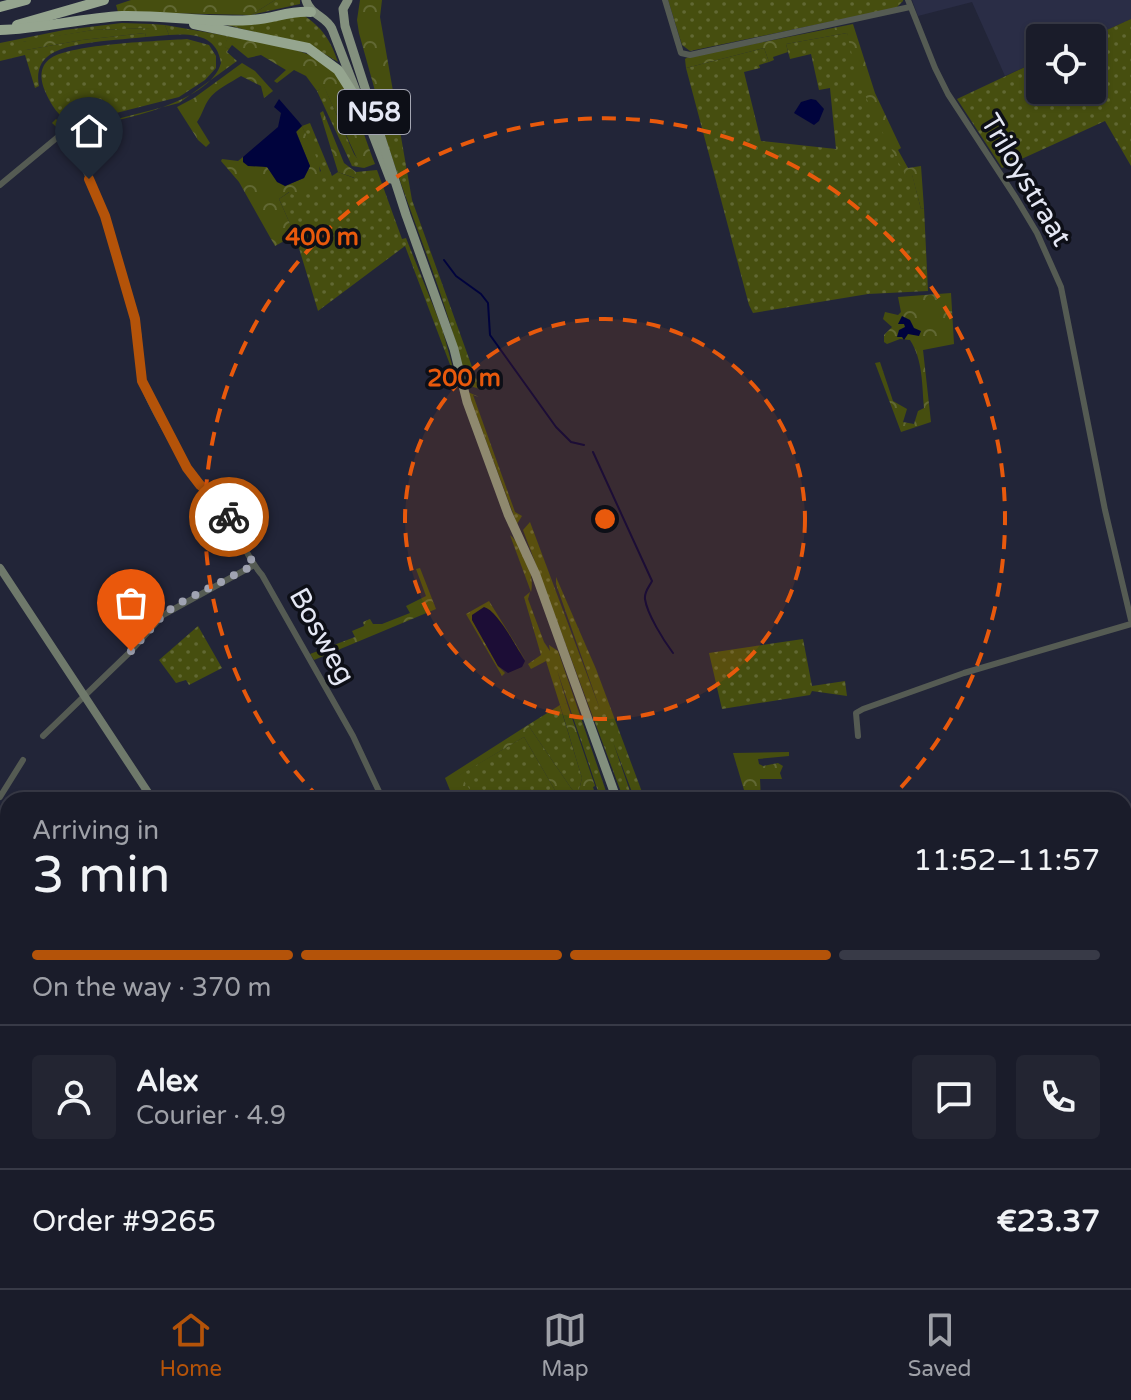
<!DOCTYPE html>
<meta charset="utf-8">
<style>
:root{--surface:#1a1c2a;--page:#232532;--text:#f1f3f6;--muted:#9fa1a8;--line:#383a47;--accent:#b45309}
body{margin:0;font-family:"Varela Round",sans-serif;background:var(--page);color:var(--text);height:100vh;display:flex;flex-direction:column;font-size:30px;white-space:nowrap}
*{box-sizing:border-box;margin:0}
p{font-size:26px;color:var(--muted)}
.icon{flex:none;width:44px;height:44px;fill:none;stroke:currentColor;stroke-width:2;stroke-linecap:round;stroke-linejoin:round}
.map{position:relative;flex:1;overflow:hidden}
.drawer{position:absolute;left:0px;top:792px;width:1132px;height:496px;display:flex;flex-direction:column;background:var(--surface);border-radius:24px 24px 0 0;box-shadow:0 2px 6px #0004,0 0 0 2px var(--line)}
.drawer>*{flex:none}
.buttons{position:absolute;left:1026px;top:24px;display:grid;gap:16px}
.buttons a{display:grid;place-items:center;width:80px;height:80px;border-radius:8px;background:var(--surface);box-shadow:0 2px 6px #0004,0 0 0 2px var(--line);font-size:40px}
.pin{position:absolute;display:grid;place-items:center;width:68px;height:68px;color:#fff;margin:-82px -34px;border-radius:50% 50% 50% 0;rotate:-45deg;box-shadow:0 0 8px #0007}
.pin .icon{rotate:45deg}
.courier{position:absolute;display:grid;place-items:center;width:80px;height:80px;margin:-40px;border:6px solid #b45309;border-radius:50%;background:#fff;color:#222;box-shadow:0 2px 10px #0007}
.head em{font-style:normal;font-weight:600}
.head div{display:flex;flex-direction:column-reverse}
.head{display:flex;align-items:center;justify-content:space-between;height:136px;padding:0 32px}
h1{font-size:52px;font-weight:600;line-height:60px}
.bar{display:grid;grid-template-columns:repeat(4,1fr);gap:12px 8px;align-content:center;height:96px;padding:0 32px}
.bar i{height:10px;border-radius:6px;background:var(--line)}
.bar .current{background:var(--accent)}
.bar p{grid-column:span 4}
.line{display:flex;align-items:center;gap:20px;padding:0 32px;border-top:2px solid var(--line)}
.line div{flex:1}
.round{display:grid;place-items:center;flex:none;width:84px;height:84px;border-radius:8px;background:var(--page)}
.menu{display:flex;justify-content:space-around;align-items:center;height:112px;border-top:2px solid var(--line);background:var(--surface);font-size:22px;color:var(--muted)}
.menu a{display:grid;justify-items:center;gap:4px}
.menu .current{color:var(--accent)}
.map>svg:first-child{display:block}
</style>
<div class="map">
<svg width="1131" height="1288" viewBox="0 0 1131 1288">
<defs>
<pattern id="grass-dots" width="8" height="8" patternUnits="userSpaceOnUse" patternTransform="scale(2)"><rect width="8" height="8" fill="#464e0f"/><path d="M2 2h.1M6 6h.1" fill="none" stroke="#616833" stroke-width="1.8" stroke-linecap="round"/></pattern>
<pattern id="forest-crowns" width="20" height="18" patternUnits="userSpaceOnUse" patternTransform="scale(2)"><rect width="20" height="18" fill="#464e0f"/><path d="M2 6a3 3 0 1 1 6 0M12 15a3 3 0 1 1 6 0" fill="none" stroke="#616833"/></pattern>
</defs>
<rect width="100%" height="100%" fill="#222538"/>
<path fill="#2a2d46" d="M912,0h219v19l-42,19h-49v22l-35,16 -33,-74 -54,14z"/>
<g fill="url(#grass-dots)">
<path d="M275,0h25v4l-49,11z"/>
<path d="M668,0h235v1l-7,7 -206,43 -8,-6z"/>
<path d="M303,15c19,12 28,26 35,47l-25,-15 -86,-22z"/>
<path d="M1131,19v147l-26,-45 -103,47 -45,-69 83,-39v30h52v-52h-3z"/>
<path d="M122,23l30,1v4l-59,2 -70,12 3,8 56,-10 63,-7 1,4c-24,3 -82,4 -99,20 -9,8 -10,18 -8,29l-4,2 -10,-33 -25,6v-18l64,-13z"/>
<path d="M165,25l63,11 -3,11 4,2 -2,3 10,9 -58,42 -116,30 -11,-10 4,-4 8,7 10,2c38,-5 136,-24 147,-65 -4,-28 -28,-30 -52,-28z"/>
<path d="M847,33l60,144 5,-3 9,35 3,-1 4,83 -60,3 -115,19 -4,-8 -63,-237 78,-20 5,14 -10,3 1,3 -16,4 17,69 75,8 -6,-61 -11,2 -8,-36 -21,5 -4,-15z"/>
<path d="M187,39l22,6 7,11v12l-11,12 -26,17 -106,27c-14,-6 -22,-19 -28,-33 -5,-12 -6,-25 6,-33 21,-14 108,-17 136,-19z"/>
<path d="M324,86l30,68 10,14 -12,-2 -35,-75z"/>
<path d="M310,123l22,53 6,-4 16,6 2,-6 21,-2 25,69 4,-1 36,90 15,55 -52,-137 -87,65 -23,-76 -16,-36 42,-28 -19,-45z"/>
<path d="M384,125l5,8 8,1 3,-3 12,69 68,189 -10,-3 -5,-6c-18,-84 -58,-170 -83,-254z"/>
<path d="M468,392l11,5 -6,-2 42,117 7,4 -5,8z"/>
<path d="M530,522l71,190 -45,-128v-7l40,92 49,131h-10l-22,-58 20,58h-9l-101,-270z"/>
<path d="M510,535c13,11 25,40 21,57z"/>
<path d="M530,592l-2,7 16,43 6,9 -1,-6 9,6 51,149h-8l-44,-130 10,33 -7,3 22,72 -3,12 -5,2 -3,-4 -43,-63 32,-20 -14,-44 -15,8 -3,-5 13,-9 -17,-58z"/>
<path d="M489,601l37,60 -6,-9 -48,-32 26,46 7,7 -3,3 -36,-62z"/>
<path d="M198,626l24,42 -33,17 -3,-5 -10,3 -17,-23z"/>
<path d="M803,639l9,47 33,-5 2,15 -35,-5 -2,4 -88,14 -13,-56z"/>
<path d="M524,737l35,60v3h-82l-18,-25z"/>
<path d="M1124,874h7v46l-2,1 2,8v189l-5,2 5,23v60l-7,-22z"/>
<path d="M134,1280h62l10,8h-68z"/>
<path d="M404,1280h59l5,8h-60z"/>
<path d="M476,1280h222l2,8h-219z"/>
</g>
<g fill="url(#forest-crowns)">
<path d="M131,0h144l-24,15 -133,-3 -2,-7z"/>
<path d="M360,0h22l-2,17 20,114 -3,3 -8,-1 -4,-6 -26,-94 -2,-13z"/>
<path d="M152,24l13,1 4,10 -23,2 -1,-4 -63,7 -56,10 -5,-3 2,-5 7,-2 63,-10 58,-2z"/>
<path d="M853,24l22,69 26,55 -3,2 10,18 13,-2 3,42 -3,1 -9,-34 -5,3 -29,-54 -21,-47 -10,-44 -61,11 2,8 -15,5 1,3 -5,2 -5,-14 -78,20 -1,-9 3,-2z"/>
<path d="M228,36c28,6 75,11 97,27 24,17 39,74 50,101l-11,4 -4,-3 -36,-78 -7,4 -11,-15 -12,-6 -17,13 -3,-2 12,-11 -25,-15 -13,3 -16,-13 -3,4 -5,-2z"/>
<path d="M242,63l13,8 18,20 -9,7 -3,-12 -20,-10c-11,7 -25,13 -32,23 -5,7 -7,16 -12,23l13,21 -4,4 -8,-7 -21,-33 17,-9z"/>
<path d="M323,111l21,52 12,9 -1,6 -17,-6 -18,-59z"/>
<path d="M302,126l17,37 2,20 -26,13 -6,-4 -10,7 16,36 -20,11 -36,-64 -18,-21 1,-2 16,2 5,-4v5l24,5 18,19 19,-8 6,-12 -14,-35z"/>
<path d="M951,293l3,51 -31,6 8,72 -30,10 -26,-69 5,-1 13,39 14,8 -4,13 11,2 4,-13 6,-3c-2,-23 -1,-48 -14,-68l-10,-1 -13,5 -3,-2v-7l8,-8 -9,-8 2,-7 13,3 3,-3 -3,-15z"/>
<path d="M420,568l16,41 -122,51 -4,-6 45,-17 -3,-6 12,-5 -1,-4 7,-3 3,5h9l28,-11 -4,-7 20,-10 -10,-27z"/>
<path d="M567,703l28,83 -2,1 4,13h-5l-3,-6 -5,6h-25v-3l-35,-60 -64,38 16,24 -22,1 -9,-22 83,-53 43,63 3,4 5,-2 3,-12 -22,-73z"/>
<path d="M789,752v4l-31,3 1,5 4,2 15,-3 5,3 -3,7 2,6h-22l1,21h-14l-14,-47z"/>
<path d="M196,1280h113l-6,8h-97z"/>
<path d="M325,1280h79l4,8h-80z"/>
<path d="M726,1280h52l3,8h-54z"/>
<path d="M804,1280h30l3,8h-30z"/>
</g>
<g fill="#00033d">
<path d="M279,99l20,23 3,4 -6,6 14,34 -6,12 -19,8 -8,-4 -10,-15 -19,-1 -5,-4v-5l35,-30 3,-14 -7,-6z"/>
<path d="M811,99l5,1 8,9 -5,12 -5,4 -20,-12 7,-11z"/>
<path d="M902,316l8,4 4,8 7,3 -2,5 -11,-2 -4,6 -2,-3h-5l2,-7 6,-3 -1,-3h-6z"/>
<path d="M484,607c13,3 33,41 41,54l-3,6 -14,6 -10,-7 -26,-46v-5z"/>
</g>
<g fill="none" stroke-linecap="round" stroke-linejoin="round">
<g stroke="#00033d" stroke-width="2">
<path d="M444,260l12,16 25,18 7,9 2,32 66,92 15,15 13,3"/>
<path d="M593,452l59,129c-3,6 -8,11 -7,18 2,15 19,42 28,54"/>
</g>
<g stroke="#555b53" stroke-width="6">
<path d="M665,0l16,53 9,2 220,-48"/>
<path d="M908,0l27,68 13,26 68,104 21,35 24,54 44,223 26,110"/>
<path d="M0,185l59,-49c33,17 71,158 79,196 3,16 -1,34 4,49 8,26 32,62 45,87 9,14 23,21 32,33 17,23 24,52 43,74l91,161 30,64"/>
<path d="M43,736l88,-85 32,-36 91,-50"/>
<path d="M858,736l-2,-23 7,-4 101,-36 167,-49"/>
<path d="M0,797l23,-37"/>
<path d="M701,1280l3,8"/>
<path d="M1088,1280l4,8"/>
</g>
<g stroke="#6f796b" stroke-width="8">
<path d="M0,568l153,232"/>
<path d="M469,1280l5,8"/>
</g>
<g stroke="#83907e" stroke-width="9">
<path d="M306,0c4,15 20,16 26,29l58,150"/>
<path d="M348,0l-5,9 2,17 61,189 48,134 13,53 41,112 28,61 81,225"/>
<path d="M1124,1223l7,-2"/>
<path d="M718,1280l2,8"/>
<path d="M785,1280l3,8"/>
<path d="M796,1280l3,8"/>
<path d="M842,1280l12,8"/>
<path d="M876,1288l27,-8"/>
<path d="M904,1288l20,-8"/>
</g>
<g stroke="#95a58f" stroke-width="10">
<path d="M0,7l26,-7"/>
<path d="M194,24l114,24 30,22 21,33"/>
<path d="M17,25l87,-25"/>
<path d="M0,30c41,-1 81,-12 122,-14 43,-1 86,7 129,4 21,-1 40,-10 60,-8"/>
</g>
</g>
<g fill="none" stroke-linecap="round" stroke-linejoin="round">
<path stroke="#a0a3b2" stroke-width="8" stroke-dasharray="0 14.4" d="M131,651l32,-36 13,-10 78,-40 -25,-48"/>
<path stroke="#b45309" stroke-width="10" d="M89,179l16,37 30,103 7,62 45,87 13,17 19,16 10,16"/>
</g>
<circle cx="605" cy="519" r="200" fill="#e8590c" fill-opacity=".12"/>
<g fill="none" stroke="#e8590c" stroke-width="4" stroke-dasharray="14 10">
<circle cx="605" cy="519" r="200"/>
<path d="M320 799A400 400 0 1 1 890 799"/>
</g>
<g text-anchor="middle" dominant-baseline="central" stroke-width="7" stroke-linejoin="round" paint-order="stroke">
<rect fill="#0d0f17" stroke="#a4a6b2" stroke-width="2" x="338" y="90" width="72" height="44" rx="6"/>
<g font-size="26" font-weight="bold" fill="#e4e7f4">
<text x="374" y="112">N58</text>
</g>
<g font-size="28" fill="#e4e7f4" stroke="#0d0f17">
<text transform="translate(1026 180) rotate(59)">Triloystraat</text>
<text transform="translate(322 636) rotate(61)">Bosweg</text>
</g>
</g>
<circle cx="605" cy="519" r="12" fill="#e8590c" stroke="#0d0f17" stroke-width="4"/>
<g font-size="24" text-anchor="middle" font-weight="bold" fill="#e8590c" stroke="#0d0f17" stroke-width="7" stroke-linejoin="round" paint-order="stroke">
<text x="322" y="245">400 m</text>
<text x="464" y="386">200 m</text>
</g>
</svg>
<div class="buttons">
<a><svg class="icon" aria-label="locate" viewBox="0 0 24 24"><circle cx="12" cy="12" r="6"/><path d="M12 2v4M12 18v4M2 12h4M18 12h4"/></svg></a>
</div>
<div class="pin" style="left:131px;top:651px;background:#ea580c"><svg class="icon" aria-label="bag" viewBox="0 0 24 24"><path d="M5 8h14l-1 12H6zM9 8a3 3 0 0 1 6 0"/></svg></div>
<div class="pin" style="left:89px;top:179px;background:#1f2937"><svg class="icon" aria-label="home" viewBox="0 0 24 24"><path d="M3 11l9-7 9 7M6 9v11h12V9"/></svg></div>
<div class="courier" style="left:229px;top:517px"><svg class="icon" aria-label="bike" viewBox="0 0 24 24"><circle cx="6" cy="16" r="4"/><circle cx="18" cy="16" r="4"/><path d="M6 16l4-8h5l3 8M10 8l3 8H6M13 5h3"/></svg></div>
<section class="drawer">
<div class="head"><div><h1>3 min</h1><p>Arriving in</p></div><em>11:52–11:57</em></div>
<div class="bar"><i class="current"></i><i class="current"></i><i class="current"></i><i></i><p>On the way · 370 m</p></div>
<div class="line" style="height:144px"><a class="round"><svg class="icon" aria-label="person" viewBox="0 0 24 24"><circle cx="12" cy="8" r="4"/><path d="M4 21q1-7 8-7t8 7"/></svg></a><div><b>Alex</b><p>Courier · 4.9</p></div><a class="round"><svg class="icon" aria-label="chat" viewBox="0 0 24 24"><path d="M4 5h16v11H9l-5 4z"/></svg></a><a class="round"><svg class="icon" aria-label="phone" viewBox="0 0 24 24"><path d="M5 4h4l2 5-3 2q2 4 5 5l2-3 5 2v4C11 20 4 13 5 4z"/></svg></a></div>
<div class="line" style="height:104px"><div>Order #9265</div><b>€23.37</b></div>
</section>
</div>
<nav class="menu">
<a class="current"><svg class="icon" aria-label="home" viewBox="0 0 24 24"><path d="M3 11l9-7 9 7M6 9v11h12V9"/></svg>Home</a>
<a><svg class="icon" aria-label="map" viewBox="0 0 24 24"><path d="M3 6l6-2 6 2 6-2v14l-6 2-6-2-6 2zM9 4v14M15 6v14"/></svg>Map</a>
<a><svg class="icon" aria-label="saved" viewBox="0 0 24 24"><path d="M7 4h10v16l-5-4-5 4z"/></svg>Saved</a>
</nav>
